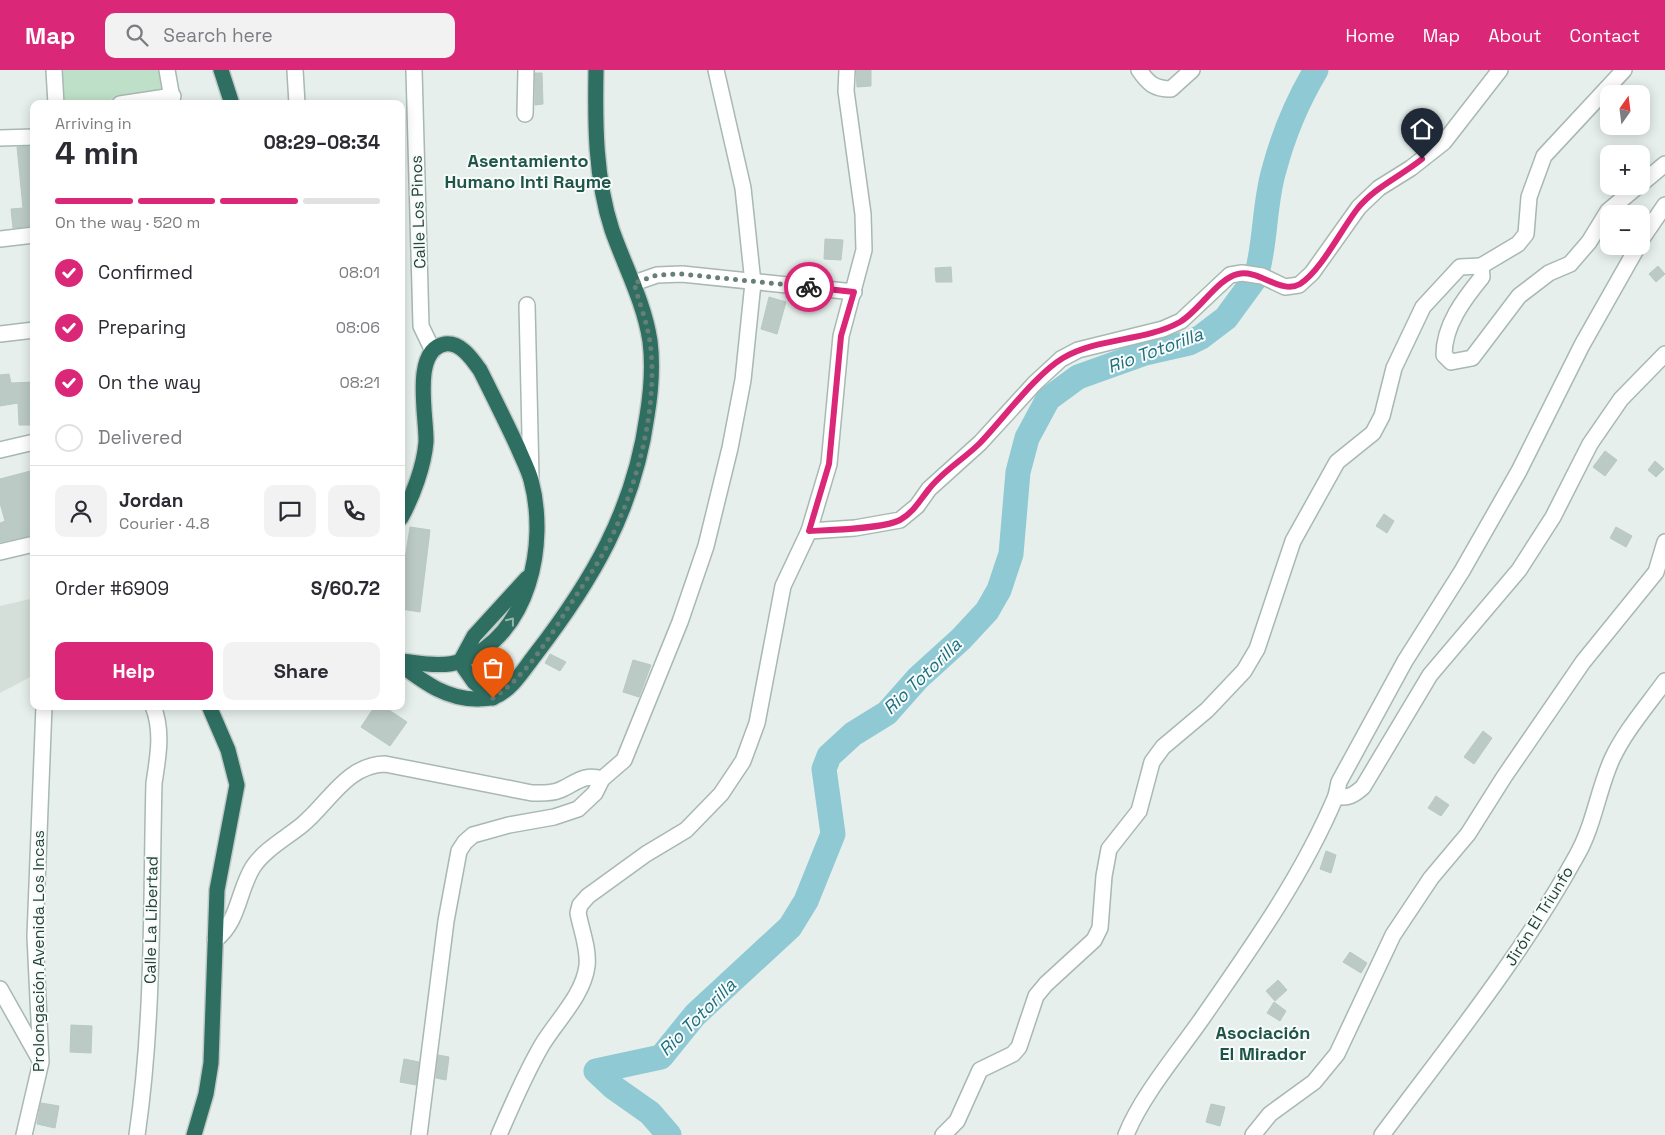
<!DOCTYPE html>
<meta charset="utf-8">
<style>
:root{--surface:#fff;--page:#f2f2f3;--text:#2b2b33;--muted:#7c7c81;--line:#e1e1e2;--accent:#db2777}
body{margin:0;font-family:"Space Grotesk",sans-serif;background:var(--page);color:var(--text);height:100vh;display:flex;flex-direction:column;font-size:19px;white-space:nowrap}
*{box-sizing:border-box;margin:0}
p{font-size:16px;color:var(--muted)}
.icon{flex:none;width:28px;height:28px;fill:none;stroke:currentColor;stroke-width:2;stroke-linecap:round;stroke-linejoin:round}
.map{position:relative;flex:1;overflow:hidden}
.side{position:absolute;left:30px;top:30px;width:375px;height:610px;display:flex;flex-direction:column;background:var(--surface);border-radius:10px;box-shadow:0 2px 12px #0003}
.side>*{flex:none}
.needle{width:32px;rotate:14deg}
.tools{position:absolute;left:1600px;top:15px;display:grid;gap:10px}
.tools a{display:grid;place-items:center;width:50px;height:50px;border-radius:10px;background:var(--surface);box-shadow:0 2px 12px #0003;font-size:25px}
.pin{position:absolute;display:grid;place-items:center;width:42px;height:42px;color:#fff;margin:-51px -21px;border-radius:50% 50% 50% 0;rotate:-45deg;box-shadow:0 0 5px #0007}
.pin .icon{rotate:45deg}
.courier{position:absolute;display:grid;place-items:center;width:50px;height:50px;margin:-25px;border:4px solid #db2777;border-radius:50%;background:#fff;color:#222;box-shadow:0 1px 6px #0007}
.head em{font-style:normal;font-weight:700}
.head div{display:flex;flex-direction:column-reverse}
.head{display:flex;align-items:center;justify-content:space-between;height:85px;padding:0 25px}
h1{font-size:32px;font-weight:700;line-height:38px}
.bar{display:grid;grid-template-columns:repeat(4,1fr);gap:8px 5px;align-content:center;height:60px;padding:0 25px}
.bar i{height:6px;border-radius:4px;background:var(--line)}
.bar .selected{background:var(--accent)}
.bar p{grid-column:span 4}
.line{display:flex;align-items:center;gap:12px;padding:0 25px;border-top:1px solid var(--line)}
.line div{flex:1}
.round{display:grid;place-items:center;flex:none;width:52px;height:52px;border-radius:10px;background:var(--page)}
ol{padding:0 25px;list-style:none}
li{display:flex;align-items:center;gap:15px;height:55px}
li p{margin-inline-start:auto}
li .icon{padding:5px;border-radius:50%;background:var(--accent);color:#fff;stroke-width:4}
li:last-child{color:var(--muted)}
li i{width:28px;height:28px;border:2px solid var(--line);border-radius:50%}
.primary-button{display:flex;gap:10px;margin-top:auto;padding:10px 25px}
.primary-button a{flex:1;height:58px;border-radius:10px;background:var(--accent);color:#fff;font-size:20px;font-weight:700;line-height:58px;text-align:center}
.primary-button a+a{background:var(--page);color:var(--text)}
header{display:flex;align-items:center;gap:30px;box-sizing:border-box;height:70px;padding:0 25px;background:var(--accent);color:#fff}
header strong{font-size:24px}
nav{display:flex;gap:28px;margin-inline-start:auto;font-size:18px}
.search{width:350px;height:45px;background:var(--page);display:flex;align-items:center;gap:12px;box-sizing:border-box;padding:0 18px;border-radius:10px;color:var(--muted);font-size:19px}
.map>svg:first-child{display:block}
</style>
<header>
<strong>Map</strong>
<div class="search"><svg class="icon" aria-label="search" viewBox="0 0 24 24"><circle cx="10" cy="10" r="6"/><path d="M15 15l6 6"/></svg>Search here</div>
<nav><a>Home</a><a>Map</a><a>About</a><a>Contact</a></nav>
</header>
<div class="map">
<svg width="1665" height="1065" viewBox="0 0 1665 1065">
<rect width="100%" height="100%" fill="#e6efeb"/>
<path fill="#d4dfda" d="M34,528v77l-34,18v-87z"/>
<path fill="#bfe0c8" d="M62,0h100l4,15 -6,7 -77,12h-18z"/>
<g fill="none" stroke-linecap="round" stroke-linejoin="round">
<g stroke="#8ec9d4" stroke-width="25">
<path d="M1257,203c9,-33 7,-69 17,-103 9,-34 24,-70 42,-100"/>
<path d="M669,1065l-19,-22 -37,-26 -17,-16 65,-14 34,-42 95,-88 16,-26 27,-67 -9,-65 5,-13 24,-22 34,-21 31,-35 43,-39 26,-28 12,-21 12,-36 7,-82 9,-34 21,-39 30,-22 67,-24 44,-10 12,-6 25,-19 30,-41"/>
</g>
</g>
<g fill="#bbcac4" stroke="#b8c9c2">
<path d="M856,0h15v16l-14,1z"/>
<path d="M535,3h7l1,31 -8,1z"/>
<path d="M34,76v80l-21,2 -2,-19 12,-1 -6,-61z"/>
<path d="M825,169l18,1 -2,20 -17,-1z"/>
<path d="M1658,196l7,8 -9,8 -7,-8z"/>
<path d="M951,197l1,15h-16l-1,-14z"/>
<path d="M769,227l17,5 -9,32 -16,-5z"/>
<path d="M9,304l2,9 23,-1v43h-15l-1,-22 -18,3v-31z"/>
<path d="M1605,381l12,9 -12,16 -12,-9z"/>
<path d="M1655,391l9,8 -8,8 -8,-7z"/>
<path d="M34,400v65l-34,7v-19l5,-2 -5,-18v-24z"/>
<path d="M1384,444l10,7 -7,12 -11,-7z"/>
<path d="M410,457l20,3 -10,82 -19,-3v-25z"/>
<path d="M1616,457l16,9 -6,11 -16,-9z"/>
<path d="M550,584l16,8 -6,9 -15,-8z"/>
<path d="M633,590l18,5 -12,32 -16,-5z"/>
<path d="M375,636h8l24,16 -17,24 -29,-19z"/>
<path d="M1483,661l9,7 -18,26 -10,-7z"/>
<path d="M1436,726l13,9 -8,11 -13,-8z"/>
<path d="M1326,781l10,4 -5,18 -11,-4z"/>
<path d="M1350,882l17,11 -6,10 -18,-11z"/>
<path d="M1278,910l9,10 -12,11 -9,-10z"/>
<path d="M1274,932l12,9 -6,10 -13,-8z"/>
<path d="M71,955l21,1 -1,27 -21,-1z"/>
<path d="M438,985l11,2 -3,23 -10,-2z"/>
<path d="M404,989l15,3 -3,23 -16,-3z"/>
<path d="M41,1033l18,3 -4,22 -18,-4z"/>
<path d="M1211,1034l14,3 -5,19 -14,-4z"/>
</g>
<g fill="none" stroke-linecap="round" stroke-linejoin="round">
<g stroke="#a8b8b2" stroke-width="18">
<g id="minor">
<path d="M54,0l2,34"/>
<path d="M167,0l6,34"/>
<path d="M295,0l2,34"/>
<path d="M414,0l7,256 12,25"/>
<path d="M1139,0c9,13 15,19 32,19l21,-19"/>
<path d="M1624,0l-80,86 -15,41 -3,37 -8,10 -37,22 1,11c-18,22 -38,48 -38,78l7,7 21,-4 47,-62 30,-23 21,-9 19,-22 19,-31 30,-25"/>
<path d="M120,34l53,-8"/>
<path d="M525,44l1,-44"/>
<path d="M0,68l34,-1"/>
<path d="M1641,114l24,-20"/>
<path d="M0,169l34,-4"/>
<path d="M1641,170l24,-35"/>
<path d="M1638,176l-56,99 -63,126 -57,100 -57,90 -66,121 -3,14c12,3 18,-1 27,-9l67,-112 89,-105 34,-53 37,-73 31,-45 44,-45"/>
<path d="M634,213l23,-8 25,-1 172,18"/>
<path d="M527,235l4,173"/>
<path d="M0,264l34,-4"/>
<path d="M0,380l34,-8"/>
<path d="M809,461l46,-3 45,-8 17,-14 12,-17 51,-46 55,-60 26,-24 17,-9 85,-21 18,-8 49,-46 12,-2 20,3 23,11 14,-2 13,-12 47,-66 20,-19 32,-20 33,-26 56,-72"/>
<path d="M0,482l34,-8"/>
<path d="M215,870c24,-18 23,-49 38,-73 11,-17 33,-29 49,-42 27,-22 44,-60 83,-61l147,29c9,0 19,1 28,-3 16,-7 24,-17 42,-11"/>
<path d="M0,919l40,71"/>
<path d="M24,1065l17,-73 -6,-126 9,-230"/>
<path d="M137,1065c17,-116 14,-235 17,-352 4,-26 9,-52 -1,-77"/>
<path d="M419,1065l27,-214 13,-70 6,-9 8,-7 36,-10 45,-8 24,-8 17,-16 7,-14 22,-19 56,-138 26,-76 24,-98 13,-68 10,-97 -10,-95 -27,-118"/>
<path d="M499,1065c13,-30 26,-61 43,-90 15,-25 41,-49 45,-79 2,-17 -6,-37 -9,-53l2,-8 8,-9 58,-42 40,-24 35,-36 22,-33 14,-38 26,-137 26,-55 20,-67 12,-128 23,-86 -1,-36 -17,-123 1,-21"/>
<path d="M943,1065l14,-14 23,-51 33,-16 6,-7 17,-51 10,-12 48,-44 6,-12 4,-52 5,-27 30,-38 13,-49 11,-15 44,-37 37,-39 13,-22 36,-108 44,-79 36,-29 9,-17 12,-48 29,-61 37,-40 21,-1"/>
<path d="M1126,1065c15,-38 51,-81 75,-115 50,-72 101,-143 135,-224"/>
<path d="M1253,1065l17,-21 44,-32 23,-28 56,-119 38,-57 37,-44 36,-57 79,-115 73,-90 9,-30"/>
<path d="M1382,1065c68,-91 140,-180 195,-280 17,-30 21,-65 35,-96 13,-28 35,-53 53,-78"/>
</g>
</g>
<g stroke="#c2cac8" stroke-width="18">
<g id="highway">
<path d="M221,0l11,34"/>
<path d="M401,448c12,-22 23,-52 25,-76 1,-24 -15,-92 19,-98 16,-2 27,15 35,26 13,26 26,52 38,78 4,10 10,21 13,32 17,63 -1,156 -70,181 -17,7 -41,2 -60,0"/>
<path d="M460,592l14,-26 53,-58"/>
<path d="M460,592l14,20 19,16"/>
<path d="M401,595c24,18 47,35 78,34 5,-1 11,0 15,-2 18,-7 30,-28 41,-42 57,-74 99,-145 112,-239 4,-24 6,-51 3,-75 -6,-39 -25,-74 -38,-111 -17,-52 -17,-107 -16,-160"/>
<path d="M194,1065l12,-41 5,-31 6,-173 20,-105 -9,-35 -19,-44"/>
</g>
</g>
<use href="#minor" stroke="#fff" stroke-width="15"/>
<use href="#highway" stroke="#2f6f62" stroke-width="15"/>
</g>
<defs><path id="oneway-chevron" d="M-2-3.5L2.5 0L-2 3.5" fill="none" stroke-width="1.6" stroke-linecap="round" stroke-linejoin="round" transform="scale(1.25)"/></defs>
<use stroke="#93b5ae" href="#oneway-chevron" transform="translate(511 551) rotate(-52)"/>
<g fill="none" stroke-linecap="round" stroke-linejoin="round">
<path stroke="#687f78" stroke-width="5" stroke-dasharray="0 9" d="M493,628c32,-21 55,-58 75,-90 12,-19 26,-38 37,-58 31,-58 54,-142 45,-208 -3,-20 -11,-40 -16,-59l23,-8 25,-1 127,13"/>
<path stroke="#db2777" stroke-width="6" d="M809,217l45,5 -13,44 -12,128 -20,67c21,-1 74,-2 91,-11 13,-7 20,-20 29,-31 14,-18 35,-30 51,-46 23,-24 56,-69 83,-85 36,-21 81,-16 117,-36 19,-11 38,-44 58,-48 21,-5 43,21 62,10 21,-13 42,-56 58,-76 17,-21 43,-32 64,-49"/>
</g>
<g text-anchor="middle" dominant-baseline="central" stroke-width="4" stroke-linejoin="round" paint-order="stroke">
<g font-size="16" fill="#24423a" stroke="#f7fbf9">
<text transform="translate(418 142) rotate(-92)">Calle Los Pinos</text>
<text transform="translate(1539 846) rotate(-58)">Jirón El Triunfo</text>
<text transform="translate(151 850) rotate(-89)">Calle La Libertad</text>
<text transform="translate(38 881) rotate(-90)">Prolongación Avenida Los Incas</text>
</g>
<g font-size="18" font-weight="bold" fill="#1f5548" stroke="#f7fbf9">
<text x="528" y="90">Asentamiento<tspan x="528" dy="21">Humano Inti Rayme</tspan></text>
<text x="1263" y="962">Asociación<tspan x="1263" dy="21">El Mirador</tspan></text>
</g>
<g font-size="18" font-style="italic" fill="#1c6f80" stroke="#f7fbf9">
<text transform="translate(1155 280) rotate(-20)">Rio Totorilla</text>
<text transform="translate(922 606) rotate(-44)">Rio Totorilla</text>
<text transform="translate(697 947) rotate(-45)">Rio Totorilla</text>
</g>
</g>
</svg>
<div class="tools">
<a><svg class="needle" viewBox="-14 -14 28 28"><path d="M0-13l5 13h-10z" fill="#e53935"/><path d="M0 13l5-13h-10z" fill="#7c7c81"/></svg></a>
<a>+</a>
<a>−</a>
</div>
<div class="pin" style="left:493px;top:628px;background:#ea580c"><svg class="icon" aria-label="bag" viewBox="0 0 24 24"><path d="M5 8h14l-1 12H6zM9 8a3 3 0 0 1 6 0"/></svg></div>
<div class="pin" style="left:1422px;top:89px;background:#1f2937"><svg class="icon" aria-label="home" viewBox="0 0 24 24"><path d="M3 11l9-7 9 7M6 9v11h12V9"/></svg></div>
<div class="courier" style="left:809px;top:217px"><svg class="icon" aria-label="bike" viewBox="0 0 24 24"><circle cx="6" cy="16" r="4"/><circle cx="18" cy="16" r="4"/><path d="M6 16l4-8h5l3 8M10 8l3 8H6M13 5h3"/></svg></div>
<section class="side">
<div class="head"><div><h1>4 min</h1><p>Arriving in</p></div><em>08:29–08:34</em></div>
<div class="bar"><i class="selected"></i><i class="selected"></i><i class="selected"></i><i></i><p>On the way · 520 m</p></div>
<ol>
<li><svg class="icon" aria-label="check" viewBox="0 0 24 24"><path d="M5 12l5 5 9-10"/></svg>Confirmed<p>08:01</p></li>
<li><svg class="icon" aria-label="check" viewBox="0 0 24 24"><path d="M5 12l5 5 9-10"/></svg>Preparing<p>08:06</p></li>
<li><svg class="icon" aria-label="check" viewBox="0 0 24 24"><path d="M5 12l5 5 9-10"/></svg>On the way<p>08:21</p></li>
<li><i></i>Delivered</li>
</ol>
<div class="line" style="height:90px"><a class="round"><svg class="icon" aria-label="person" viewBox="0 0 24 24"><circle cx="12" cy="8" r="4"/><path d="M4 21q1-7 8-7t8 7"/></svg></a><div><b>Jordan</b><p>Courier · 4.8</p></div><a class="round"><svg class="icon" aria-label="chat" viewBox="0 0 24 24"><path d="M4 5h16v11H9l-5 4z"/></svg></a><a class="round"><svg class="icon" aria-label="phone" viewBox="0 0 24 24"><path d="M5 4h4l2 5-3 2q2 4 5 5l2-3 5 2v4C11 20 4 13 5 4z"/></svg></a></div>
<div class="line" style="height:65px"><div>Order #6909</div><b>S/60.72</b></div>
<div class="primary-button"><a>Help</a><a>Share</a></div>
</section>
</div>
